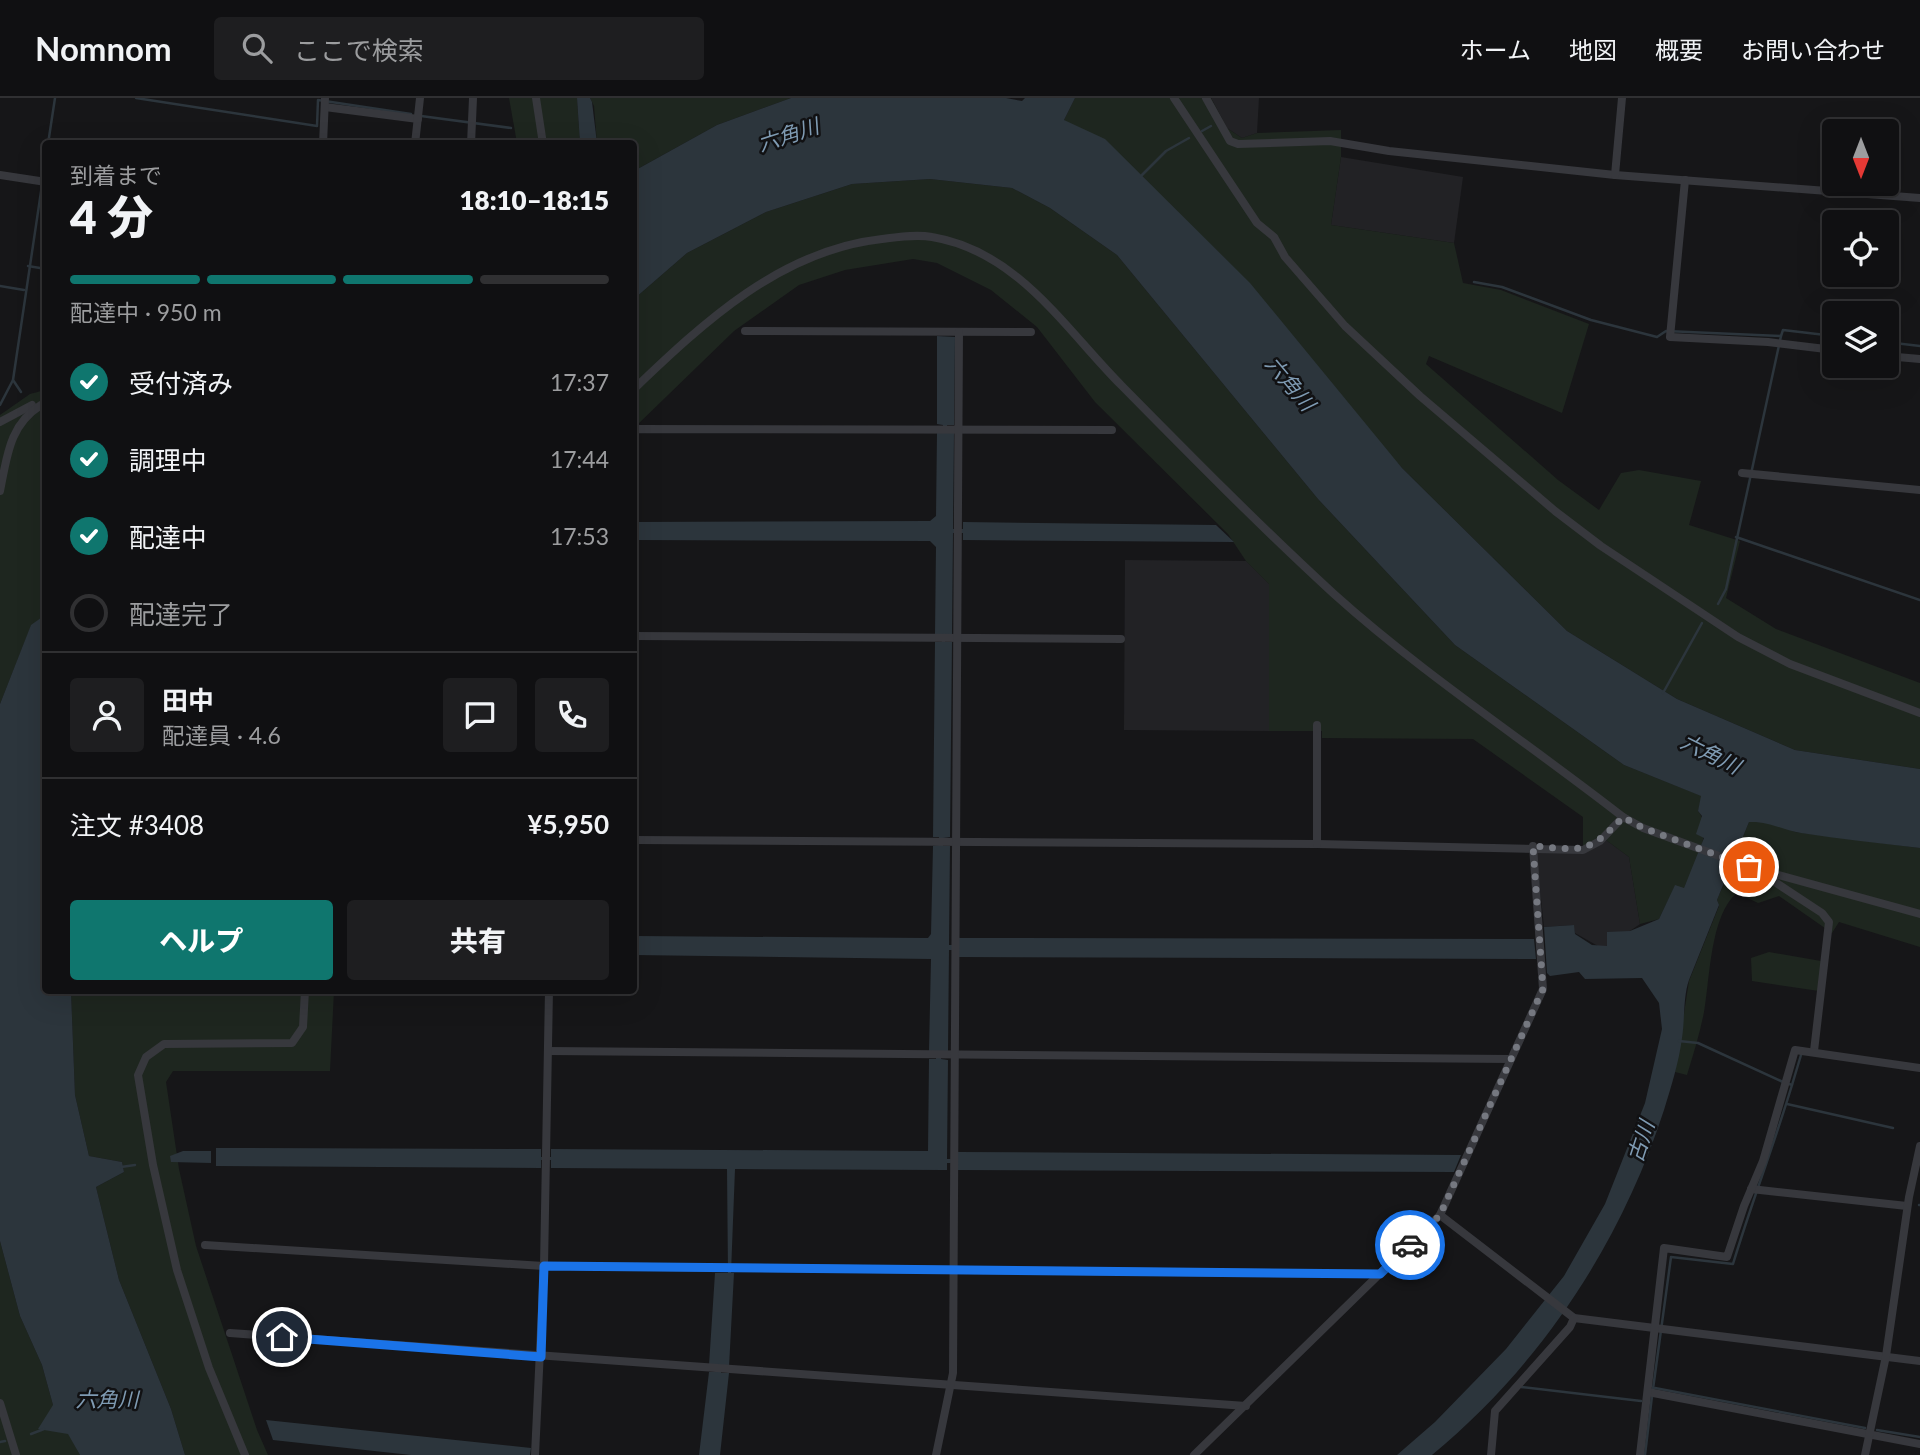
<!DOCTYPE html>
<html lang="ja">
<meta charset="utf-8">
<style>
:root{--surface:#101012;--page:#1e1e20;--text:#f1f3f6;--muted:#9c9d9f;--line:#303032;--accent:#0f766e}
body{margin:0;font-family:Lato,"Noto Sans JP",sans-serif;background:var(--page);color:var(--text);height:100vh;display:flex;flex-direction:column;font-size:26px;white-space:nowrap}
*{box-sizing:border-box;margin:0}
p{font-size:23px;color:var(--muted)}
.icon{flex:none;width:38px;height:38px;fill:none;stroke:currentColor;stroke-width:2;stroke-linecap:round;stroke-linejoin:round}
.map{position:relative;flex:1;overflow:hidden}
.side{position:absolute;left:42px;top:42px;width:595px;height:854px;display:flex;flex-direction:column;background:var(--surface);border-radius:7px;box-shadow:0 7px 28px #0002,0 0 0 2px var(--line)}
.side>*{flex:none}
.needle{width:46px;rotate:180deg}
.controls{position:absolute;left:1822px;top:21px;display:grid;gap:14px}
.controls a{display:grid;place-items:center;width:77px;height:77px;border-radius:7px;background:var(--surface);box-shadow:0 7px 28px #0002,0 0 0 2px var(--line);font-size:35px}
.pin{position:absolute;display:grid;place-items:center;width:60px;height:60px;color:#fff;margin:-30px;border:4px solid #fff;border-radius:50%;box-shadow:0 2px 7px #0007}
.courier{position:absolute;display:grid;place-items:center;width:70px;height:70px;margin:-35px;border:5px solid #1a73e8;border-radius:50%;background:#fff;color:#222;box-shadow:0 2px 9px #0007}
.head em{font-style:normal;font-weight:800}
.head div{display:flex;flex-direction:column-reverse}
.head{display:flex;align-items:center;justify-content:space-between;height:119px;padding:0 28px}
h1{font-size:46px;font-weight:800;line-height:52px}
.bar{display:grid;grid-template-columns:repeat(4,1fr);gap:10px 7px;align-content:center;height:84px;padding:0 28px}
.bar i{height:9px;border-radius:5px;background:var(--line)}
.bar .selected{background:var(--accent)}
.bar p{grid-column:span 4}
.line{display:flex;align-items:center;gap:18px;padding:0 28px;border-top:2px solid var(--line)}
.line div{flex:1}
.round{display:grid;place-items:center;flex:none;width:74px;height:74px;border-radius:7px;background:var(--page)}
ol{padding:0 28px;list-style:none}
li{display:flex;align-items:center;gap:21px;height:77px}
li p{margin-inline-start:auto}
li .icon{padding:7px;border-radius:50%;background:var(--accent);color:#fff;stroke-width:4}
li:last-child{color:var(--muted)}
li i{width:38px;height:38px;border:4px solid var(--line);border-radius:50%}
.button{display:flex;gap:14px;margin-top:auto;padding:14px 28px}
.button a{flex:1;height:80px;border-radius:7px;background:var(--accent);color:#fff;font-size:28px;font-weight:800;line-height:80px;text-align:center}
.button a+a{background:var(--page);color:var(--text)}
header{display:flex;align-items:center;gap:42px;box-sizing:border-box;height:98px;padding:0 35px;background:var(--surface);border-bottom:2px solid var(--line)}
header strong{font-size:33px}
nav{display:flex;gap:38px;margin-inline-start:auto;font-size:24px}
.search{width:490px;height:63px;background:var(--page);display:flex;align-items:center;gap:18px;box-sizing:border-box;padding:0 24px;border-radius:7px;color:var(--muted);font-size:26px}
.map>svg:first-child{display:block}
</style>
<header>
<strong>Nomnom</strong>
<div class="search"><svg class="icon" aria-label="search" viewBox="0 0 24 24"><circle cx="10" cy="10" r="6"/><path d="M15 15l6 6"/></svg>ここで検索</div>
<nav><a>ホーム</a><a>地図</a><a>概要</a><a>お問い合わせ</a></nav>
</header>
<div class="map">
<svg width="1920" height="1357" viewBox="0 0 1920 1357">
<rect width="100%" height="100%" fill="#161618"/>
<g fill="#222225">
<path d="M1211,0h48l-2,35 -15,5 -15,-10z"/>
<path d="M1341,59l122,20 -9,66 -123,-18z"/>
<path d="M1125,462l121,1 23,23v147l-145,-1z"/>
<path d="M1606,742l23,17 11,67 -32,22h-10l-23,-13 -2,-8 -29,2 -8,-77 46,3z"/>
</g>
<g fill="#1e261f">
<path d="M509,0h68l3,45h-63z"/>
<path d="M590,0h201l-74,27 -83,46v-27l-37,-1 -3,-37z"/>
<path d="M1075,0h136l16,30 15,10 15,-5 84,-3v27l-10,68 123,18 9,40 38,7 88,34 -27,89 -133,-57 -3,8 132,116 41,30 22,-37 18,-3 62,11 -12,44 51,16 -14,57 50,31 144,54v86l-125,-19 -118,-51 -110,-68 -165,-163 -338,-348z"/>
<path d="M930,81l82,9 38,20 67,47 201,244 137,146 169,120 78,31 -4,15c17,21 -6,57 -14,78l-9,-3 -16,33 -19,5 -11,-67 -23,-17 -23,13v-36l-110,-78 -151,-1v-7h-53v-147l-23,-23 -18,-27 -133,-132 -58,-75 -46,-37 -54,-27 -24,-4 -68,11 -46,15 -65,46 -100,97v-129l53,-46 79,-41 86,-28z"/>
<path d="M45,292v37l-2,1 3,3 -1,184 -14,11 -31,78v-289l30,-21z"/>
<path d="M1768,723l27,11 125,16v99l-81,-25 -7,11 -53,-37 -21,7 -21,-10c-27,22 -27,86 -33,119 -4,21 -11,43 -17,63l-12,-3 14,-91 30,-75 -2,-6 32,-78z"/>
<path d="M1769,854l52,9 -2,30 -67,-10 -1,-23z"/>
<path d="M71,893h263l-4,80h-157l-7,11 13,87 17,77 61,184 11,25h-83l-14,-46 -52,-129 -23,-93 28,-15 -2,-10 -33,-6 -14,-61z"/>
<path d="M0,1143l20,75 22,49 11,40 27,50h-80z"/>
</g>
<g fill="#2c353c">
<path d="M577,0h13l2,4 5,41h-17z"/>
<path d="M791,0h215l16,3 3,-3h50l-11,22 41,19 145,144 152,185 165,163 110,68 118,51 125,19v79c-40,-5 -80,-9 -119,-15 -19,-3 -32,-12 -52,-11l-32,78 2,5c-10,25 -20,50 -30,75 -6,17 -4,39 -7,58 -3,24 -11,49 -18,72 -43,133 -123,255 -232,345h-35l38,-33 71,-73 58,-73 41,-72 40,-101 17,-74 -3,-26 -17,-25 -57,1 -6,-7 -29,4 -3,-3 -3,-46 30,-2 1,9 17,11 15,1v-14l23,-1 29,-12 16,-34 9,3 20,-50 -8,-4 6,-18 -4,-5 3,-15 -77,-31 -169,-120 -137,-146 -201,-244 -67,-47 -38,-20 -82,-9 -78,5 -86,28 -79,41 -53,46v-128l83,-46z"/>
<path d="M937,238l18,1 -1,88h-7v8h7l-1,96h10v-7l253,3 18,17 -271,-2v-7h-10l-1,101h-7v8h7l-2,195 -7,1v8h7l-1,99h9v-7l576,1 2,20 -578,-2v-7h-9l-1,101h-7v8l7,1 -1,99h10v-7l504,3 -7,17 -497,-2 -1,-7h-9v7l-212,-1 -4,104h3l-5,94h-8v6h8l-9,82h-21l10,-83h8v-6l-8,-1 6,-92h13l-1,-104 -176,-1v-8h-10v8l-325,-2v-18l325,1v8h10v-8l377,2 1,-92h7v-8h-7l2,-92 -297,-4v-19l294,2 3,-4 2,-88 6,-1v-8h-6l2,-195h7v-7l-7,-1 1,-87 -6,-6 -296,-1v-18l296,-1 6,-5 1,-83h6v-8l-6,-1z"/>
<path d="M45,517l1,375 25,1 4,104 14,61 33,6 2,10 -28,15 23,93 52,129 14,46h-105l-12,-21 -30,-5 15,-24 -11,-40 -22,-49 -20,-75v-537l31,-79z"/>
<path d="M183,1053h28v12l-40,-1 -1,-6z"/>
<path d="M266,1322l265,28 -1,7h-119l-138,-15z"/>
</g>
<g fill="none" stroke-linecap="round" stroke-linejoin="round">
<g stroke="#2c353c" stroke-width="2.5">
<path d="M136,0l181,28 1,-26 93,14"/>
<path d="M421,18l90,12"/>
<path d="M1202,33l9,-5"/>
<path d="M48,46l7,-46"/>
<path d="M1140,79l26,-26 23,-13"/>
<path d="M43,81l3,-18"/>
<path d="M28,168l18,3"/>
<path d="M1474,184l28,5 89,33 66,17 9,-6 115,5"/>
<path d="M0,188l24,4"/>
<path d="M1886,244l34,4"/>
<path d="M21,294l-8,-12 29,-195"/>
<path d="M0,307l13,-25"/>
<path d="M1736,439l184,63"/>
<path d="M1718,506l8,-15 55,-253 2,-6 51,6"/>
<path d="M1663,595l39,-70"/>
<path d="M1679,943l19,2 85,39"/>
<path d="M1792,987l9,-30"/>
<path d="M1787,1006l106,24"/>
<path d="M121,1069l14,-2"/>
<path d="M1919,1107h1"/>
<path d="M1521,1289l120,14"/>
<path d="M1655,1290l210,40"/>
<path d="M1653,1291l18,-132 62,7c18,-60 41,-119 59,-179l-3,-1"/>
<path d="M1877,1332l43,7"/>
<path d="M31,1336l13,-5"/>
<path d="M0,1344l5,-1"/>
<path d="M1645,1357l7,-59"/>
</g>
<g stroke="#37383d" stroke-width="8">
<path d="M536,0l7,46"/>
<path d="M1174,0l83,125 17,14 11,20 60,69 75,70 135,115 46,35 137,91 52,27 130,49"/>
<path d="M1206,0l24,43 8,3 92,-3 59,10 226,24 305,23"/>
<path d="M325,9l93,12"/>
<path d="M323,46l2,-46"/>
<path d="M415,46l5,-46"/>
<path d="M471,46l2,-46"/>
<path d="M0,77l46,7"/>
<path d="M1615,77l7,-77"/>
<path d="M1685,82l-15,157 98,5 66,8"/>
<path d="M745,233l286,1"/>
<path d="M1886,258l34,3"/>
<path d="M634,291c70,-67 147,-139 248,-150 16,-2 34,-5 50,-2 86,14 134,93 190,149 69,70 139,141 212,208 90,81 193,148 289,223l20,11 106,39 171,47"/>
<path d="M0,324l32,-17"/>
<path d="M634,334l3,-3 475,1"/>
<path d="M1742,375l178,17"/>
<path d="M0,393c7,-34 9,-66 41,-86"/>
<path d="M634,538l487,3"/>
<path d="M634,742l683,4 266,6 17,-9 23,-24"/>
<path d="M1317,746v-119"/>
<path d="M1758,773l64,42 7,9 -15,129"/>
<path d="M548,953l962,8"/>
<path d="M1751,1091l156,17"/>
<path d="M1440,1117l134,103 346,43"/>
<path d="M205,1147l339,21 836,8"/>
<path d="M230,1235l1016,73"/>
<path d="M1648,1294l272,52"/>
<path d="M0,1305l16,52"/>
<path d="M245,1357l-36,-87 -32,-98 -24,-105 -15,-90 8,-18 18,-13 128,-1 11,-16 2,-37"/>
<path d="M535,1357l9,-189 5,-276"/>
<path d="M936,1357l17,-82 6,-1041"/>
<path d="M1194,1357l246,-240 103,-226 -10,-143"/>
<path d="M1491,1357l4,-44 75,-84 4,-9"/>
<path d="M1640,1357l24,-207 63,9 17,-51 19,-45 32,-111 125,18"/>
<path d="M1865,1357l21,-99 23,-159 11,-51"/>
</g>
</g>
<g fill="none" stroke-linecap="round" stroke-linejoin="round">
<path stroke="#757880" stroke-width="7" stroke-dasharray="0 12.6" d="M1410,1147l30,-30 103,-226 -10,-143c50,4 54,9 90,-29l20,11 106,39"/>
<path stroke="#1a73e8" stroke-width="9" d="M282,1239l259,20 3,-91 836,8 30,-29"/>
</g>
<g text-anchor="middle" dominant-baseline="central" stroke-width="5" stroke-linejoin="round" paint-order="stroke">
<g font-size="21" font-style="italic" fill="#7f9bb3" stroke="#111113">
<text transform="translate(788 36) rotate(-18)">六角川</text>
<text transform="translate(1291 285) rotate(50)">六角川</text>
<text transform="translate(1711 655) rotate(26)">六角川</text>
<text transform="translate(1640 1043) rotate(-72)">古川</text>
<text x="107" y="1300">六角川</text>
</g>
</g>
</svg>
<div class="controls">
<a><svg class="needle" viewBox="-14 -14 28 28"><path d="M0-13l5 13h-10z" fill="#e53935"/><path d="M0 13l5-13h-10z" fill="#9c9d9f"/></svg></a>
<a><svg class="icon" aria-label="locate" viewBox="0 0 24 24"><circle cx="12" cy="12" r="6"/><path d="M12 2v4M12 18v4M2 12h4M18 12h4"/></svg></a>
<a><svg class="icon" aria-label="layers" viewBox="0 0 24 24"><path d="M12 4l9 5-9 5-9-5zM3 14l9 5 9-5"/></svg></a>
</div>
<div class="pin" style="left:1749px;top:769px;background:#ea580c"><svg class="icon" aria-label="bag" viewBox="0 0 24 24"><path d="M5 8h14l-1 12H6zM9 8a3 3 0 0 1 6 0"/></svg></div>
<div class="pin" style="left:282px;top:1239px;background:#1f2937"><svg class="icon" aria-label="home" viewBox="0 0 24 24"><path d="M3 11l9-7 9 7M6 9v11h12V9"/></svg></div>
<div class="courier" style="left:1410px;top:1147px"><svg class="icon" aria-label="car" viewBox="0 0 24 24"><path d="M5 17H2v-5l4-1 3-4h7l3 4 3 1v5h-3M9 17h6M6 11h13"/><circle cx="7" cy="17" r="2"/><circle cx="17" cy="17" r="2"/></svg></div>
<section class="side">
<div class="head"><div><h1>4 分</h1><p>到着まで</p></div><em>18:10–18:15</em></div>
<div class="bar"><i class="selected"></i><i class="selected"></i><i class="selected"></i><i></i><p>配達中 · 950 m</p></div>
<ol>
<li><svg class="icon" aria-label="check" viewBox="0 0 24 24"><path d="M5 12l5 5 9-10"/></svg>受付済み<p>17:37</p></li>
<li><svg class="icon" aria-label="check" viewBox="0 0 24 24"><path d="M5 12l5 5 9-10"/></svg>調理中<p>17:44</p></li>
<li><svg class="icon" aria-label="check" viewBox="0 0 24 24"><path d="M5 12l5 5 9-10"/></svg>配達中<p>17:53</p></li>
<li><i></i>配達完了</li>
</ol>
<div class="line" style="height:126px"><a class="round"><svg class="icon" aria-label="person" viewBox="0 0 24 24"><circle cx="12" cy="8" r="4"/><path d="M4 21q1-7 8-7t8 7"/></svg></a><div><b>田中</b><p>配達員 · 4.6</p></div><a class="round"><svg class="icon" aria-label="chat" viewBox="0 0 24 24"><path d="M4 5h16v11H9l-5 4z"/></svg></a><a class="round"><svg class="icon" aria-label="phone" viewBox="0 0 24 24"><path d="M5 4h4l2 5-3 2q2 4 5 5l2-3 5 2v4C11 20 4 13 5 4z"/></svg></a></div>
<div class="line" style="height:91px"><div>注文 #3408</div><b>¥5,950</b></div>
<div class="button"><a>ヘルプ</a><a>共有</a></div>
</section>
</div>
